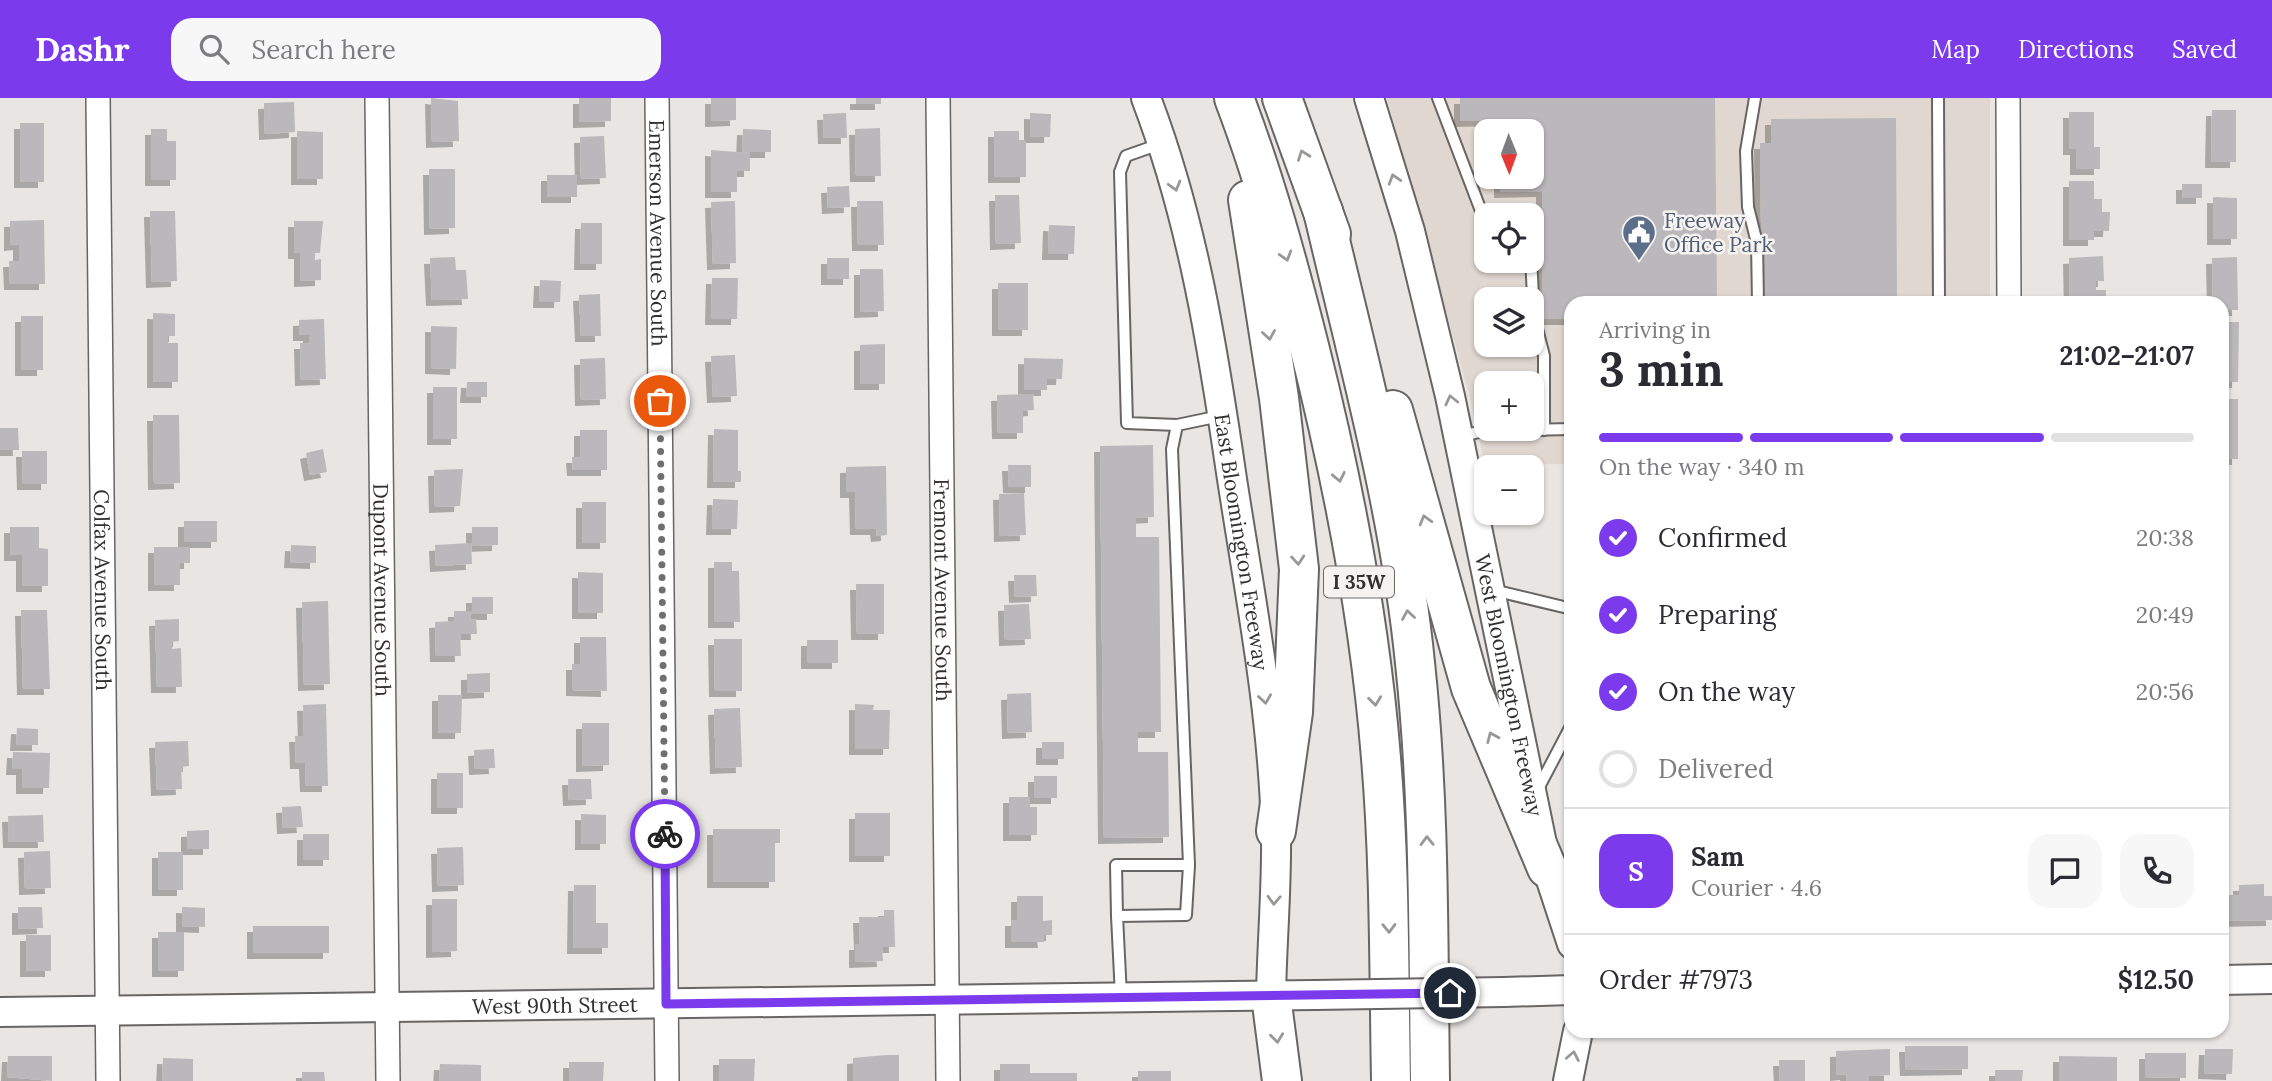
<!DOCTYPE html>
<meta charset="utf-8">
<style>
:root{--surface:#fff;--page:#f7f7f7;--text:#2b2b33;--muted:#7c7c81;--line:#e1e1e2;--accent:#7c3aed}
body{margin:0;font-family:Lora,serif;background:var(--page);color:var(--text);height:100vh;display:flex;flex-direction:column;font-size:26px;white-space:nowrap}
*{box-sizing:border-box;margin:0}
p{font-size:23px;color:var(--muted)}
.icon{flex:none;width:38px;height:38px;fill:none;stroke:currentColor;stroke-width:2;stroke-linecap:round;stroke-linejoin:round}
.map{position:relative;flex:1;overflow:hidden}
.drawer{position:absolute;left:1564px;top:198px;width:665px;height:742px;display:flex;flex-direction:column;background:var(--surface);border-radius:21px;box-shadow:0 2px 5px #0004}
.drawer>*{flex:none}
.needle{width:46px;rotate:179deg}
.fabs{position:absolute;left:1474px;top:21px;display:grid;gap:14px}
.fabs a{display:grid;place-items:center;width:70px;height:70px;border-radius:14px;background:var(--surface);box-shadow:0 2px 5px #0004;font-size:35px}
.pin{position:absolute;display:grid;place-items:center;width:60px;height:60px;color:#fff;margin:-30px;border:4px solid #fff;border-radius:50%;box-shadow:0 2px 7px #0007}
.courier{position:absolute;display:grid;place-items:center;width:70px;height:70px;margin:-35px;border:5px solid #7c3aed;border-radius:50%;background:#fff;color:#222;box-shadow:0 2px 9px #0007}
.summary em{font-style:normal;font-weight:700}
.summary div{display:flex;flex-direction:column-reverse}
.summary{display:flex;align-items:center;justify-content:space-between;height:119px;padding:0 35px}
h1{font-size:46px;font-weight:700;line-height:52px}
.bar{display:grid;grid-template-columns:repeat(4,1fr);gap:10px 7px;align-content:center;height:84px;padding:0 35px}
.bar i{height:9px;border-radius:5px;background:var(--line)}
.bar .active{background:var(--accent)}
.bar p{grid-column:span 4}
.line{display:flex;align-items:center;gap:18px;padding:0 35px;border-top:2px solid var(--line)}
.line div{flex:1}
.round{display:grid;place-items:center;flex:none;width:74px;height:74px;border-radius:21px;background:var(--page)}
ol{padding:0 35px;list-style:none}
li{display:flex;align-items:center;gap:21px;height:77px}
li p{margin-inline-start:auto}
li .icon{padding:7px;border-radius:50%;background:var(--accent);color:#fff;stroke-width:4}
li:last-child{color:var(--muted)}
li i{width:38px;height:38px;border:4px solid var(--line);border-radius:50%}
header{display:flex;align-items:center;gap:42px;box-sizing:border-box;height:98px;padding:0 35px;background:var(--accent);color:#fff}
header strong{font-size:33px}
nav{display:flex;gap:38px;margin-inline-start:auto;font-size:24px}
.search{width:490px;height:63px;background:var(--page);display:flex;align-items:center;gap:18px;box-sizing:border-box;padding:0 24px;border-radius:21px;color:var(--muted);font-size:26px}
.map>svg:first-child{display:block}
</style>
<header>
<strong>Dashr</strong>
<div class="search"><svg class="icon" aria-label="search" viewBox="0 0 24 24"><circle cx="10" cy="10" r="6"/><path d="M15 15l6 6"/></svg>Search here</div>
<nav><a>Map</a><a>Directions</a><a>Saved</a></nav>
</header>
<div class="map">
<svg width="2272" height="983" viewBox="0 0 2272 983">
<defs>
<filter id="shadow"><feDropShadow dx="-6" dy="6" stdDeviation="0" flood-color="#0004"/></filter>
</defs>
<rect width="100%" height="100%" fill="#e8e5e3"/>
<path fill="#e1d7d1" fill-rule="evenodd" d="M1387,0h603v205h-418l-1,161 -86,1 -16,-71zM1486,33h45v46h-45zM1486,117h45v46h-45zM1486,201h45v46h-45zM1486,285h45v46h-45z"/>
<g fill="#bab8ba" filter="url(#shadow)">
<path d="M431,0l27,3 1,40 -27,1z"/>
<path d="M579,0h32v23l-32,1z"/>
<path d="M711,0h25v22l-25,1z"/>
<rect x="856" y="0" width="25" height="6"/>
<path d="M1460,0h255l2,205h-145v16h-29l-1,-128 -42,1v-15h31v-46h-32l-1,-11 -38,1z"/>
<path d="M294,4l1,30 -30,2 -1,-31z"/>
<path d="M2212,12h24v52h-25z"/>
<path d="M2069,14h25v35h6v22h-24v-20h-7z"/>
<path d="M846,15l1,25h-23l-1,-24z"/>
<path d="M1030,15l21,1 -1,23h-20z"/>
<path d="M1896,20l1,185h-135l-2,-160h11v-24z"/>
<rect x="20" y="25" width="24" height="59"/>
<path d="M880,30l1,48h-25l-1,-47z"/>
<path d="M151,31h16v12h9v39h-25z"/>
<path d="M743,31l28,1v22h-29z"/>
<path d="M297,33l26,1v47h-26z"/>
<path d="M994,33h25v9h7v37h-32z"/>
<path d="M604,38l2,42 -25,1 -1,-42z"/>
<path d="M711,52l39,3v18h-13v21h-26z"/>
<path d="M429,71h26v59l-25,1z"/>
<rect x="547" y="77" width="30" height="22"/>
<path d="M2069,83h25v18h8v13h8l-1,19h-15v9h-25z"/>
<rect x="2182" y="86" width="20" height="14"/>
<path d="M849,88l1,21 -22,1 -1,-21z"/>
<path d="M995,97h24l2,48 -25,1z"/>
<path d="M2213,99l24,1v41h-24z"/>
<path d="M735,103l1,62 -23,1 -2,-62z"/>
<path d="M857,103h26l1,44h-26z"/>
<path d="M150,113h25l2,70 -25,1z"/>
<path d="M44,122l1,64h-35l-1,-23h10v-17l-9,1v-24z"/>
<path d="M294,123h29l-3,32h-5v7l6,-1v21l-21,1v-28h-6z"/>
<path d="M581,125h21v41h-22z"/>
<path d="M1049,127l26,1 -1,28h-26z"/>
<path d="M2103,158l1,25h-8v9h10v13h-36l-1,-45z"/>
<path d="M455,159l1,13h10l2,29 -36,1 -2,-42z"/>
<path d="M2237,159l1,53h-16v-7h-9l-1,-45z"/>
<rect x="827" y="160" width="22" height="21"/>
<path d="M860,171h23l1,42 -24,1z"/>
<path d="M712,180h26l-1,41h-26z"/>
<path d="M540,182l21,1 -1,21h-21z"/>
<rect x="998" y="185" width="30" height="47"/>
<path d="M600,196l1,42h-20l-2,-41z"/>
<path d="M153,215l22,1v22h-7v7h10v39h-25z"/>
<rect x="21" y="218" width="22" height="54"/>
<path d="M324,221l2,60 -25,1 -1,-37h9v-8h-10v-15z"/>
<path d="M2222,224h17l-1,60h-16z"/>
<path d="M431,228l26,1 -1,42 -25,-1z"/>
<path d="M885,246v40h-25v-39z"/>
<path d="M735,257l2,41 -24,1 -2,-41z"/>
<path d="M605,260l1,41 -25,1 -1,-41z"/>
<path d="M1024,260l39,1 -1,20h-15v11h-23z"/>
<path d="M467,284h20v15h-21z"/>
<rect x="433" y="289" width="24" height="52"/>
<path d="M1033,296l1,16 -11,1v22h-25l-1,-38z"/>
<rect x="2222" y="301" width="16" height="60"/>
<path d="M153,317h26l1,68 -26,1z"/>
<path d="M0,330h18l1,22h-19z"/>
<path d="M714,331l24,1v41h3v11h-28z"/>
<path d="M580,332h27v40h-34l-1,-13h8z"/>
<path d="M1153,347l1,72 -18,1v19h23l2,195h-23v20h30l1,85 -65,1 -4,-392z"/>
<path d="M323,351l4,23 -17,3 -4,-22z"/>
<path d="M22,353h25v33h-24z"/>
<path d="M1008,367h23v22h-22z"/>
<path d="M886,368l1,69 -10,1 -1,-7h-20l-1,-37h-9v-25z"/>
<path d="M463,371l-3,37 -25,1 -1,-37z"/>
<path d="M1024,395l2,42 -26,1 -1,-42z"/>
<path d="M713,401l25,1 -1,29h-25z"/>
<rect x="582" y="404" width="24" height="41"/>
<rect x="184" y="423" width="33" height="21"/>
<path d="M10,429h29v21l9,1v37h-26v-31h-12z"/>
<path d="M472,429h26v18l-26,1z"/>
<path d="M471,445l1,21 -36,2 -1,-21z"/>
<path d="M291,447l25,1v17l-26,-1z"/>
<path d="M154,449h36v16h-10v22h-26z"/>
<path d="M714,464h18v9h7l1,51h-26z"/>
<path d="M578,474l25,1v40h-25z"/>
<path d="M1014,477h22l1,21 -22,1z"/>
<path d="M856,486h28v50h-27z"/>
<path d="M472,499h21v17h-22v6l5,-1 1,15h-17l1,22h-25l-1,-34 19,-1v-10h18z"/>
<path d="M328,503l2,83 -26,1 -2,-83z"/>
<path d="M1029,506l2,35 -26,1 -1,-35z"/>
<path d="M21,512h26l3,79h-27z"/>
<path d="M179,521v22l-7,1v7l9,-1 1,39h-25l-2,-67z"/>
<path d="M580,539h26l1,54 -35,-1v-26h8z"/>
<path d="M714,541h28v52h-27z"/>
<rect x="807" y="542" width="31" height="23"/>
<path d="M490,575v19l-23,1v-19z"/>
<path d="M1031,595l1,39 -24,1 -1,-39z"/>
<path d="M438,597h24l-1,38h-23z"/>
<path d="M326,606l2,82h-22l-1,-23h-9l-1,-27h9l-1,-31z"/>
<path d="M855,606l19,1 -1,5h17l-1,39h-34z"/>
<path d="M740,610l2,59 -26,1 -2,-59z"/>
<path d="M582,625h27v42l-27,1z"/>
<path d="M17,630l21,1v16h-22z"/>
<path d="M188,643l1,25 -8,1 1,22 -25,1 -2,-48z"/>
<rect x="1042" y="644" width="22" height="17"/>
<path d="M494,651l1,19 -20,1 -1,-19z"/>
<path d="M13,654l37,1 -1,35h-27v-19h-10z"/>
<rect x="437" y="675" width="26" height="35"/>
<rect x="1034" y="678" width="23" height="22"/>
<path d="M568,681h23l1,20 -23,1z"/>
<path d="M1009,699h21v10h7v28h-28z"/>
<path d="M301,708l2,21 -20,1 -1,-21z"/>
<rect x="855" y="715" width="35" height="43"/>
<path d="M581,716l25,1v29h-25z"/>
<path d="M43,717l1,27h-35l-1,-26z"/>
<path d="M713,731h67v14h-5v39h-62z"/>
<path d="M209,732v19h-22v-18z"/>
<rect x="303" y="736" width="26" height="26"/>
<path d="M463,749l1,38 -26,1 -1,-38z"/>
<path d="M50,753l1,37 -26,1 -1,-37z"/>
<rect x="158" y="754" width="25" height="38"/>
<path d="M2264,786v12h8v24l-50,1v-26h17v-10z"/>
<path d="M574,787h22v38h12v25h-35z"/>
<path d="M1017,798h26v25l9,-1v15h-9l1,7h-33v-22h6z"/>
<path d="M432,801h25v52l-25,1z"/>
<path d="M18,809h24l1,21 -25,1z"/>
<path d="M182,809l23,1v19l-23,-1z"/>
<path d="M884,812h10l1,37h-13l1,14 -28,1v-18h5l-1,-27h25z"/>
<rect x="253" y="828" width="76" height="27"/>
<rect x="158" y="834" width="26" height="39"/>
<rect x="26" y="837" width="25" height="36"/>
<path d="M1905,948h63v23l-62,1z"/>
<path d="M1890,951v26l-21,1v5h-22l-1,-7 -10,1v-24z"/>
<path d="M2205,951h28l-1,25 -28,-1z"/>
<path d="M2145,955h41v25l-41,-1z"/>
<path d="M886,957h13v26h-46v-23z"/>
<path d="M8,958h44v25l-45,-4z"/>
<path d="M2059,958l58,1v24h-58z"/>
<path d="M163,960l30,1v22h-31z"/>
<path d="M719,961h36l-1,22h-35z"/>
<path d="M1779,962h26v21h-25z"/>
<path d="M569,964h35l-1,19h-34z"/>
<path d="M440,966l41,1v16h-42z"/>
<path d="M1000,966h30v9h47v8h-77z"/>
<path d="M1995,972h28l-1,11h-27z"/>
<rect x="1138" y="973" width="33" height="10"/>
<path d="M302,974h22l1,9h-23z"/>
</g>
<g fill="none" stroke-linecap="round" stroke-linejoin="round">
<g stroke="#686564" stroke-width="14">
<g id="service">
<path d="M1438,0l48,126"/>
<path d="M1755,0l-9,53 2,56 9,36 1,60"/>
<path d="M1938,0l1,205"/>
<path d="M1160,46l-34,12 -6,16 7,251 50,2"/>
<path d="M1531,159l3,60 10,39v74"/>
<path d="M1459,338l26,-5 87,-2"/>
<path d="M1493,492l79,19"/>
<path d="M1538,691l34,-65"/>
<path d="M1117,818l-1,-51h73"/>
<path d="M1121,898l-4,-80 69,-1 3,-50 -17,-416 5,-24 43,-9"/>
</g>
</g>
<g stroke="#686564" stroke-width="26">
<g id="minor">
<path id="s1" d="M98,0l10,983"/>
<path id="s2" d="M377,0l11,983"/>
<path id="s3" d="M657,0l10,983"/>
<path id="s4" d="M938,0l10,983"/>
<path d="M2008,0l1,205"/>
</g>
</g>
<g stroke="#686564" stroke-width="32">
<g id="tertiary">
<path id="s5" d="M1146,0c47,123 67,251 86,381 18,117 41,234 44,352 1,55 -4,110 -5,165"/>
<path id="s6" d="M1369,0l41,133 40,165 97,472 25,76"/>
<path d="M2222,882l50,-1"/>
<path d="M1504,894l68,-2"/>
<path id="s7" d="M0,914l1315,-17"/>
<path d="M1568,983l10,-50"/>
</g>
</g>
<g stroke="#686564" stroke-width="42">
<g id="motorway">
<path d="M1234,0c31,81 54,165 75,248 34,135 61,273 72,412 9,107 8,215 10,323"/>
<path d="M1282,0l49,136"/>
<path d="M1248,102l31,198 20,171 -6,143 -17,119"/>
<path d="M1323,113c35,149 77,300 92,452 15,139 13,279 15,418"/>
<path d="M1393,312l78,278 76,180"/>
<path d="M1271,898l11,85"/>
</g>
</g>
<use href="#service" stroke="#fff" stroke-width="10"/>
<use href="#minor" stroke="#fff" stroke-width="23"/>
<use href="#tertiary" stroke="#fff" stroke-width="28"/>
<use href="#motorway" stroke="#fff" stroke-width="38"/>
<g stroke="#686564" stroke-width="32" stroke-linecap="butt">
<path id="tertiary-bridge" d="M1315,897l189,-3"/>
</g>
<use href="#tertiary-bridge" stroke="#fff" stroke-width="28"/>
</g>
<defs><path id="oneway-chevron" d="M-2-3.5L2.5 0L-2 3.5" fill="none" stroke-width="1.6" stroke-linecap="round" stroke-linejoin="round" transform="scale(1.75)"/></defs>
<g stroke="#989897">
<use href="#oneway-chevron" transform="translate(1303 57) rotate(-110)"/>
<use href="#oneway-chevron" transform="translate(1394 81) rotate(-107)"/>
<use href="#oneway-chevron" transform="translate(1175 88) rotate(74)"/>
<use href="#oneway-chevron" transform="translate(1286 158) rotate(73)"/>
<use href="#oneway-chevron" transform="translate(1269 237) rotate(81)"/>
<use href="#oneway-chevron" transform="translate(1451 302) rotate(-103)"/>
<use href="#oneway-chevron" transform="translate(1339 379) rotate(78)"/>
<use href="#oneway-chevron" transform="translate(1425 422) rotate(-106)"/>
<use href="#oneway-chevron" transform="translate(1298 462) rotate(85)"/>
<use href="#oneway-chevron" transform="translate(1408 517) rotate(-99)"/>
<use href="#oneway-chevron" transform="translate(1265 601) rotate(82)"/>
<use href="#oneway-chevron" transform="translate(1375 603) rotate(83)"/>
<use href="#oneway-chevron" transform="translate(1492 639) rotate(-113)"/>
<use href="#oneway-chevron" transform="translate(1427 743) rotate(-91)"/>
<use href="#oneway-chevron" transform="translate(1274 802) rotate(92)"/>
<use href="#oneway-chevron" transform="translate(1389 830) rotate(89)"/>
<use href="#oneway-chevron" transform="translate(1277 940) rotate(83)"/>
<use href="#oneway-chevron" transform="translate(1573 958) rotate(-79)"/>
</g>
<g fill="none" stroke-linecap="round" stroke-linejoin="round">
<path stroke="#716f6e" stroke-width="7" stroke-dasharray="0 12.6" d="M660,303l5,433"/>
<path stroke="#7c3aed" stroke-width="9" d="M665,736l1,170 784,-11"/>
</g>
<defs>
<g id="civic-pin" transform="scale(1.75)"><path d="M0 17L-7.5 6A9.5 9.5 0 1 1 7.5 6Z" fill="#5c6f8a" stroke="#f5f2f0"/><path d="M-.6-6.5H3V-4.5H.6V-3L4-1V1h2V6H-6V1h2V-1L-.6-3ZM-1.2 2.5V6h2.4V2.5Z" fill="#fff"/></g>
</defs>
<g fill-rule="evenodd">
<use href="#civic-pin" x="1639" y="134"/>
</g>
<g text-anchor="middle" dominant-baseline="central" stroke-width="5" stroke-linejoin="round" paint-order="stroke">
<rect fill="#f5f2f0" stroke="#6c6a69" stroke-width="2" x="1324" y="468.5" width="70" height="31" rx="5"/>
<g font-size="19" font-weight="bold" fill="#31302f">
<text x="1359" y="484">I 35W</text>
</g>
<g font-size="21" fill="#4e5e75" stroke="#f5f2f0" text-anchor="start">
<text x="1664" y="122">Freeway<tspan x="1664" dy="24">Office Park</tspan></text>
</g>
<g font-size="21" fill="#31302f" stroke="#f5f2f0">
<text stroke="none"><textPath href="#s3" startOffset="135">Emerson Avenue South</textPath></text>
<text stroke="none"><textPath href="#s5" startOffset="455">East Bloomington Freeway</textPath></text>
<text stroke="none"><textPath href="#s2" startOffset="492">Dupont Avenue South</textPath></text>
<text stroke="none"><textPath href="#s4" startOffset="492">Fremont Avenue South</textPath></text>
<text stroke="none"><textPath href="#s1" startOffset="492">Colfax Avenue South</textPath></text>
<text stroke="none"><textPath href="#s6" startOffset="604">West Bloomington Freeway</textPath></text>
<text stroke="none"><textPath href="#s7" startOffset="555">West 90th Street</textPath></text>
</g>
</g>
</svg>
<div class="fabs">
<a><svg class="needle" viewBox="-14 -14 28 28"><path d="M0-13l5 13h-10z" fill="#e53935"/><path d="M0 13l5-13h-10z" fill="#7c7c81"/></svg></a>
<a><svg class="icon" aria-label="locate" viewBox="0 0 24 24"><circle cx="12" cy="12" r="6"/><path d="M12 2v4M12 18v4M2 12h4M18 12h4"/></svg></a>
<a><svg class="icon" aria-label="layers" viewBox="0 0 24 24"><path d="M12 4l9 5-9 5-9-5zM3 14l9 5 9-5"/></svg></a>
<a>+</a>
<a>−</a>
</div>
<div class="pin" style="left:660px;top:303px;background:#ea580c"><svg class="icon" aria-label="bag" viewBox="0 0 24 24"><path d="M5 8h14l-1 12H6zM9 8a3 3 0 0 1 6 0"/></svg></div>
<div class="pin" style="left:1450px;top:895px;background:#1f2937"><svg class="icon" aria-label="home" viewBox="0 0 24 24"><path d="M3 11l9-7 9 7M6 9v11h12V9"/></svg></div>
<div class="courier" style="left:665px;top:736px"><svg class="icon" aria-label="bike" viewBox="0 0 24 24"><circle cx="6" cy="16" r="4"/><circle cx="18" cy="16" r="4"/><path d="M6 16l4-8h5l3 8M10 8l3 8H6M13 5h3"/></svg></div>
<section class="drawer">
<div class="summary"><div><h1>3 min</h1><p>Arriving in</p></div><em>21:02–21:07</em></div>
<div class="bar"><i class="active"></i><i class="active"></i><i class="active"></i><i></i><p>On the way · 340 m</p></div>
<ol>
<li><svg class="icon" aria-label="check" viewBox="0 0 24 24"><path d="M5 12l5 5 9-10"/></svg>Confirmed<p>20:38</p></li>
<li><svg class="icon" aria-label="check" viewBox="0 0 24 24"><path d="M5 12l5 5 9-10"/></svg>Preparing<p>20:49</p></li>
<li><svg class="icon" aria-label="check" viewBox="0 0 24 24"><path d="M5 12l5 5 9-10"/></svg>On the way<p>20:56</p></li>
<li><i></i>Delivered</li>
</ol>
<div class="line" style="height:126px"><b class="round" style="background:var(--accent);color:#fff">S</b><div><b>Sam</b><p>Courier · 4.6</p></div><a class="round"><svg class="icon" aria-label="chat" viewBox="0 0 24 24"><path d="M4 5h16v11H9l-5 4z"/></svg></a><a class="round"><svg class="icon" aria-label="phone" viewBox="0 0 24 24"><path d="M5 4h4l2 5-3 2q2 4 5 5l2-3 5 2v4C11 20 4 13 5 4z"/></svg></a></div>
<div class="line" style="height:91px"><div>Order #7973</div><b>$12.50</b></div>
</section>
</div>
